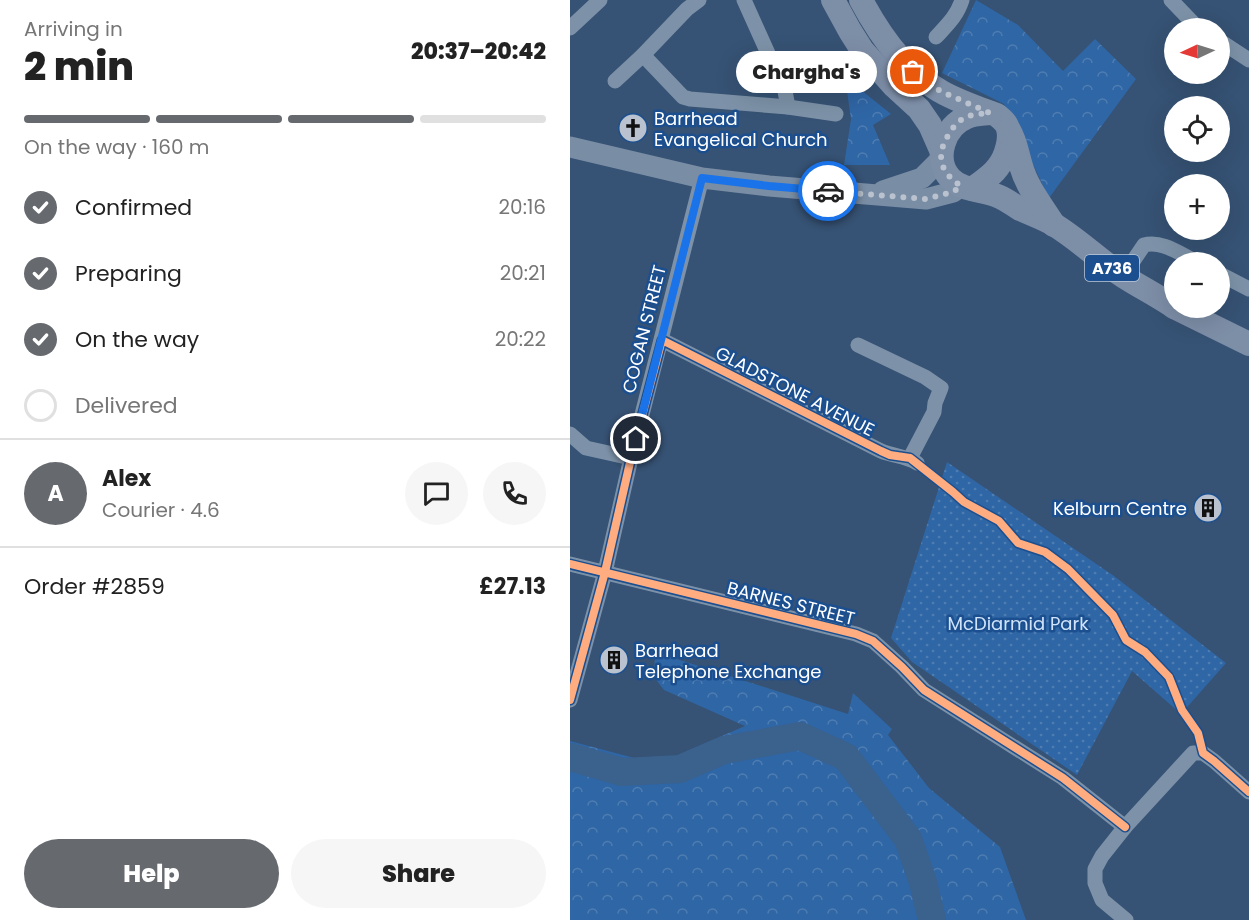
<!DOCTYPE html>
<meta charset="utf-8">
<style>
:root{--surface:#fff;--page:#f6f6f6;--text:#222;--muted:#767676;--line:#e0e0e0;--accent:#666a6f}
body{margin:0;font-family:Poppins,sans-serif;background:var(--page);color:var(--text);height:100vh;display:flex;flex-direction:column;font-size:22px;white-space:nowrap}
*{box-sizing:border-box;margin:0}
p{font-size:20px;color:var(--muted)}
.icon{flex:none;width:33px;height:33px;fill:none;stroke:currentColor;stroke-width:2;stroke-linecap:round;stroke-linejoin:round}
.map{position:relative;flex:1;overflow:hidden}
.side{display:flex;flex-direction:column;background:var(--surface);width:570px}
.side>*{flex:none}
.needle{width:39px;rotate:266deg}
.tools{position:absolute;left:594px;top:18px;display:grid;gap:12px}
.tools a{display:grid;place-items:center;width:66px;height:66px;border-radius:50%;background:var(--surface);box-shadow:0 6px 24px #0002;font-size:30px}
.pin{position:absolute;display:grid;place-items:center;width:51px;height:51px;color:#fff;margin:-26px;border:3px solid #fff;border-radius:50%;box-shadow:0 2px 6px #0007}
.courier{position:absolute;display:grid;place-items:center;width:60px;height:60px;margin:-30px;border:4px solid #1a73e8;border-radius:50%;background:#fff;color:#222;box-shadow:0 2px 8px #0007}
.bubble{position:absolute;height:42px;border-radius:21px;background:var(--surface);box-shadow:0 6px 24px #0002;font-size:20px;font-weight:800;line-height:42px;text-align:center}
.overview em{font-style:normal;font-weight:800}
.overview div{display:flex;flex-direction:column-reverse}
.overview{display:flex;align-items:center;justify-content:space-between;height:102px;padding:0 24px}
h1{font-size:39px;font-weight:800;line-height:45px}
.bar{display:grid;grid-template-columns:repeat(4,1fr);gap:9px 6px;align-content:center;height:72px;padding:0 24px}
.bar i{height:8px;border-radius:4px;background:var(--line)}
.bar .selected{background:var(--accent)}
.bar p{grid-column:span 4}
.line{display:flex;align-items:center;gap:15px;padding:0 24px;border-top:2px solid var(--line)}
.line div{flex:1}
.round{display:grid;place-items:center;flex:none;width:63px;height:63px;border-radius:32px;background:var(--page)}
ol{padding:0 24px;list-style:none}
li{display:flex;align-items:center;gap:18px;height:66px}
li p{margin-inline-start:auto}
li .icon{padding:6px;border-radius:50%;background:var(--accent);color:#fff;stroke-width:4}
li:last-child{color:var(--muted)}
li i{width:33px;height:33px;border:3px solid var(--line);border-radius:50%}
.button{display:flex;gap:12px;margin-top:auto;padding:12px 24px}
.button a{flex:1;height:69px;border-radius:36px;background:var(--accent);color:#fff;font-size:24px;font-weight:800;line-height:69px;text-align:center}
.button a+a{background:var(--page);color:var(--text)}
main{display:flex;flex:1;min-height:0}
.map>svg:first-child{display:block}
</style>
<main>
<section class="side">
<div class="overview"><div><h1>2 min</h1><p>Arriving in</p></div><em>20:37–20:42</em></div>
<div class="bar"><i class="selected"></i><i class="selected"></i><i class="selected"></i><i></i><p>On the way · 160 m</p></div>
<ol>
<li><svg class="icon" aria-label="check" viewBox="0 0 24 24"><path d="M5 12l5 5 9-10"/></svg>Confirmed<p>20:16</p></li>
<li><svg class="icon" aria-label="check" viewBox="0 0 24 24"><path d="M5 12l5 5 9-10"/></svg>Preparing<p>20:21</p></li>
<li><svg class="icon" aria-label="check" viewBox="0 0 24 24"><path d="M5 12l5 5 9-10"/></svg>On the way<p>20:22</p></li>
<li><i></i>Delivered</li>
</ol>
<div class="line" style="height:108px"><b class="round" style="background:var(--accent);color:#fff">A</b><div><b>Alex</b><p>Courier · 4.6</p></div><a class="round"><svg class="icon" aria-label="chat" viewBox="0 0 24 24"><path d="M4 5h16v11H9l-5 4z"/></svg></a><a class="round"><svg class="icon" aria-label="phone" viewBox="0 0 24 24"><path d="M5 4h4l2 5-3 2q2 4 5 5l2-3 5 2v4C11 20 4 13 5 4z"/></svg></a></div>
<div class="line" style="height:78px"><div>Order #2859</div><b>£27.13</b></div>
<div class="button"><a>Help</a><a>Share</a></div>
</section>
<div class="map">
<svg width="679" height="920" viewBox="0 0 679 920">
<defs>
<pattern id="forest-crowns" width="20" height="18" patternUnits="userSpaceOnUse" patternTransform="scale(1.5)"><rect width="20" height="18" fill="#2f66a5"/><path d="M2 6a3 3 0 1 1 6 0M12 15a3 3 0 1 1 6 0" fill="none" stroke="#4e7db2"/></pattern>
<pattern id="park-dots" width="8" height="8" patternUnits="userSpaceOnUse" patternTransform="scale(1.5)"><rect width="8" height="8" fill="#2f66a5"/><path d="M2 2h.1M6 6h.1" fill="none" stroke="#4e7db2" stroke-width="1.8" stroke-linecap="round"/></pattern>
</defs>
<rect width="100%" height="100%" fill="#365274"/>
<g fill="url(#forest-crowns)">
<path d="M406,0l42,25 45,46 32,-32 41,40 -87,119 -45,-94 -62,-31z"/>
<path d="M273,63l18,27 30,24 -18,11 17,40h-46l7,-46z"/>
<path d="M85,652l193,62 5,-21 39,36 -4,6 41,53 71,59 26,73h-456v-179l87,23 88,-38 -81,-36 -10,-13z"/>
</g>
<path fill="url(#park-dots)" d="M377,462l167,114 112,87 -45,51 -49,-43 -55,104 -165,-113 -21,-24z"/>
<g fill="none" stroke-linecap="round" stroke-linejoin="round">
<path stroke="#3b618d" stroke-width="28" d="M0,757l52,15 58,-3 44,-19 76,-14 46,21 62,82 15,43 9,38"/>
<g stroke="#7d92a8" stroke-width="15">
<path d="M174,0l41,91 3,16"/>
<path d="M601,0l23,24 7,4"/>
<path d="M0,28l30,-28"/>
<path d="M366,37c11,-12 21,-21 26,-37"/>
<path d="M650,41l29,19"/>
<path d="M73,55l40,42 7,2 98,8 48,7"/>
<path d="M45,81l28,-26 44,-46 12,-9"/>
<path d="M650,274l29,15"/>
<path d="M553,276l21,-31c18,-5 36,9 53,17"/>
<path d="M92,340l219,111c12,5 25,5 36,12"/>
<path d="M288,345l67,32 16,11 -6,15 -1,9 -24,46"/>
<path d="M0,434l16,14 45,10"/>
<path d="M0,564l286,70 17,7 29,26 22,23 139,88 62,49"/>
<path d="M0,700l35,-128 26,-114 71,-280"/>
<path d="M556,920l-24,-20 -7,-17v-14l7,-13 23,-29 68,-74h10l11,8 35,31"/>
</g>
<g stroke="#798da4" stroke-width="21">
<path d="M0,147l132,31 67,8 157,13 27,-7 8,-6"/>
<path d="M313,191l39,-13 19,-19"/>
</g>
<g stroke="#7d8ea7" stroke-width="24">
<path d="M263,0l17,31 12,19 32,36 25,23 11,16 11,25"/>
<path d="M291,0c18,34 45,72 79,91 17,10 38,17 57,24 3,3 8,6 10,11 5,11 -1,31 -9,41 -7,10 -17,15 -26,22"/>
<path d="M420,113c-8,1 -16,1 -23,4 -23,9 -34,42 -17,61 13,14 34,11 50,19 7,3 13,8 20,12 11,5 22,9 33,15 25,15 46,36 70,52 17,11 35,20 51,31"/>
<path d="M439,130c7,12 8,23 12,36 6,21 21,40 33,59"/>
<path d="M606,308l73,36"/>
</g>
<g stroke="#1b4f8f" stroke-width="11">
<g id="cycleway">
<path d="M0,564l286,70 17,7 29,26 22,23 139,88 62,49"/>
<path d="M0,700l35,-128 26,-114 31,-118 219,111 9,4 20,3 43,34 11,10 35,19 19,22 27,9 23,17 45,46 13,25 19,12 24,25 13,33 16,23 5,20 11,8 35,31"/>
</g>
</g>
<use href="#cycleway" stroke="#ffac80" stroke-width="8"/>
</g>
<g fill="none" stroke-linecap="round" stroke-linejoin="round">
<path stroke="#b9c2ce" stroke-width="6" stroke-dasharray="0 10.8" d="M258,191l98,8 27,-7 8,-6c-21,-14 -26,-30 -12,-52 4,-7 10,-14 17,-17 7,-3 16,-3 24,-4l-50,-22 -27,-19"/>
<path stroke="#1a73e8" stroke-width="8" d="M66,439l66,-261 67,8 59,5"/>
</g>
<defs>
<g id="church-disc" transform="scale(1.5)"><circle r="9.5" fill="#b9c2ce" stroke="#1b4f8f"/><path d="M-1.2-6h2.4v3.5h3.3v2.4h-3.3V6h-2.4V-.1h-3.3v-2.4h3.3Z" fill="#111"/></g>
<g id="building-disc" transform="scale(1.5)"><circle r="9.5" fill="#b9c2ce" stroke="#1b4f8f"/><path d="M-4-6H4V6H1V3H-1V6H-4ZM-2.5-4.3h1.7v1.8h-1.7ZM.8-4.3h1.7v1.8H.8ZM-2.5-1h1.7V.8h-1.7ZM.8-1h1.7V.8H.8Z" fill="#111"/></g>
</defs>
<g fill-rule="evenodd">
<use href="#church-disc" x="63" y="128"/>
<use href="#building-disc" x="638" y="508"/>
<use href="#building-disc" x="44" y="660"/>
</g>
<g text-anchor="middle" dominant-baseline="central" stroke-width="5" stroke-linejoin="round" paint-order="stroke">
<rect fill="#1b4f8f" stroke="#bbcadd" stroke-width="1.5" x="515" y="255" width="54" height="26" rx="4.5"/>
<g font-size="16" font-weight="bold" fill="#fff">
<text x="542" y="268">A736</text>
</g>
<g font-size="18" fill="#fff" stroke="#1b4f8f" text-anchor="start">
<text x="84" y="118">Barrhead<tspan x="84" dy="21">Evangelical Church</tspan></text>
<text x="617" y="508" text-anchor="end">Kelburn Centre</text>
<text x="65" y="650">Barrhead<tspan x="65" dy="21">Telephone Exchange</tspan></text>
</g>
<g font-size="18" fill="#fff" stroke="#1b4f8f">
<text transform="translate(74 329) rotate(-76)">COGAN STREET</text>
<text transform="translate(225 391) rotate(27)">GLADSTONE AVENUE</text>
<text transform="translate(221 603) rotate(14)">BARNES STREET</text>
</g>
<g font-size="18" fill="#cfe3fa" stroke="#1b4f8f">
<text x="448" y="623">McDiarmid Park</text>
</g>
</g>
</svg>
<div class="tools">
<a><svg class="needle" viewBox="-14 -14 28 28"><path d="M0-13l5 13h-10z" fill="#e53935"/><path d="M0 13l5-13h-10z" fill="#767676"/></svg></a>
<a><svg class="icon" aria-label="locate" viewBox="0 0 24 24"><circle cx="12" cy="12" r="6"/><path d="M12 2v4M12 18v4M2 12h4M18 12h4"/></svg></a>
<a>+</a>
<a>−</a>
</div>
<div class="pin" style="left:343px;top:72px;background:#ea580c"><svg class="icon" aria-label="bag" viewBox="0 0 24 24"><path d="M5 8h14l-1 12H6zM9 8a3 3 0 0 1 6 0"/></svg></div>
<div class="pin" style="left:66px;top:439px;background:#1f2937"><svg class="icon" aria-label="home" viewBox="0 0 24 24"><path d="M3 11l9-7 9 7M6 9v11h12V9"/></svg></div>
<div class="courier" style="left:258px;top:191px"><svg class="icon" aria-label="car" viewBox="0 0 24 24"><path d="M5 17H2v-5l4-1 3-4h7l3 4 3 1v5h-3M9 17h6M6 11h13"/><circle cx="7" cy="17" r="2"/><circle cx="17" cy="17" r="2"/></svg></div>
<div class="bubble" style="left:166px;top:51px;width:141px">Chargha's</div>
</div>
</main>
